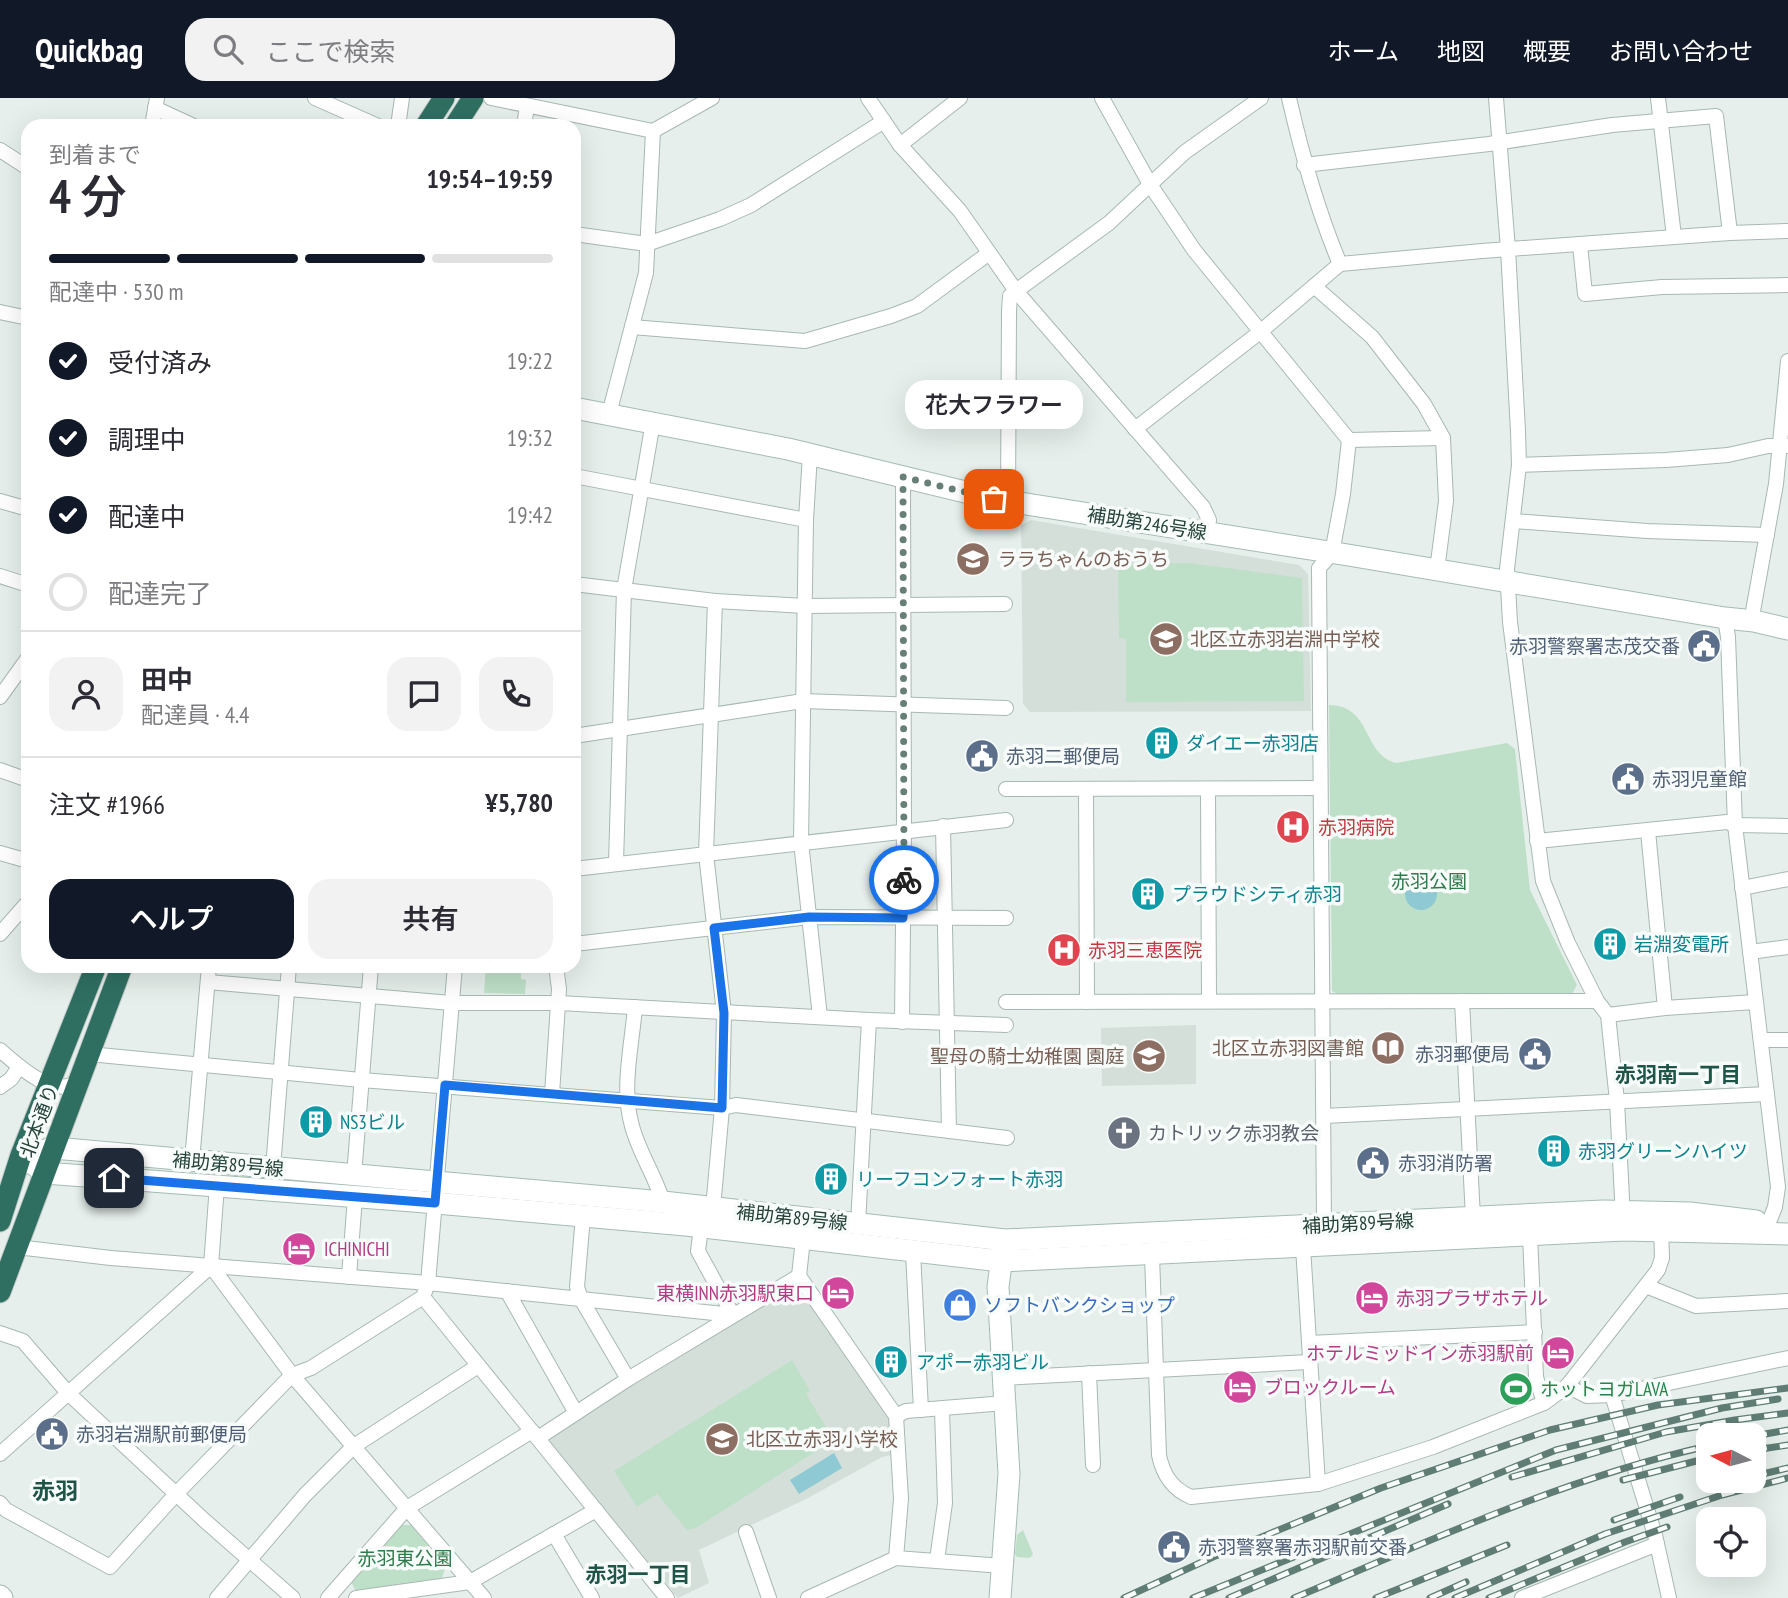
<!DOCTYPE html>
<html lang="ja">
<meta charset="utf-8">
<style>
:root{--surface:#fff;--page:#f2f2f3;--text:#2b2b33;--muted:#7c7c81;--line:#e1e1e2;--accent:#111827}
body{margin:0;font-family:"PT Sans Narrow","Noto Sans JP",sans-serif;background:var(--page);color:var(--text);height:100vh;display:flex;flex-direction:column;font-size:26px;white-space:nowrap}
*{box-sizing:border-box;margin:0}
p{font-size:23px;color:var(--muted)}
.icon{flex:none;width:38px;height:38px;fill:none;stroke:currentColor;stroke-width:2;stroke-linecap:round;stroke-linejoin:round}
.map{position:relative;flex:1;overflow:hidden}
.panel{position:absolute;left:21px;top:21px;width:560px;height:854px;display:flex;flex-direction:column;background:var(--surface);border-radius:21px;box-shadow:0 7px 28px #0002}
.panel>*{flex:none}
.needle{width:46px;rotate:276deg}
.fabs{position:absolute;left:1696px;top:1325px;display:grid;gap:14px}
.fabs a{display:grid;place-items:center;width:70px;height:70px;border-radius:14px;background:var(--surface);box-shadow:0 7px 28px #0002;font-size:35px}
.pin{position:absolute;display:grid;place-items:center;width:60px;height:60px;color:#fff;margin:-30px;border-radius:14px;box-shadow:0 4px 10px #0006}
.courier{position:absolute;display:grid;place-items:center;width:70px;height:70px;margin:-35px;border:5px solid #1a73e8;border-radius:50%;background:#fff;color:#222;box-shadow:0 2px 9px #0007}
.bubble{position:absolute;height:49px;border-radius:21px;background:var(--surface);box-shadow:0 7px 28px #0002;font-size:23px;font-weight:600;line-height:49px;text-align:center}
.overview em{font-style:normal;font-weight:600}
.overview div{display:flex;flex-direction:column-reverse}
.overview{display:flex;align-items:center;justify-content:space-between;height:119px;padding:0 28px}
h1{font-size:46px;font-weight:600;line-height:52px}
.bar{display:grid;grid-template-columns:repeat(4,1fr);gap:10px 7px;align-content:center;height:84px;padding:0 28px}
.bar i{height:9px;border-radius:5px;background:var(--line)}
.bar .on{background:var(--accent)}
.bar p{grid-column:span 4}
.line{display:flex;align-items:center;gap:18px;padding:0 28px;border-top:2px solid var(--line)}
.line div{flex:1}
.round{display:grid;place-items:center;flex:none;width:74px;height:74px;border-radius:21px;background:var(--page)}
ol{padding:0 28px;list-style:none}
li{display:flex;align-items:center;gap:21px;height:77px}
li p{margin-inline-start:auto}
li .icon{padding:7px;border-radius:50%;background:var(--accent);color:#fff;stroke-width:4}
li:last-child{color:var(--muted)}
li i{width:38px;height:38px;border:4px solid var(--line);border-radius:50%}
.action{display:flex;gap:14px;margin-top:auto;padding:14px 28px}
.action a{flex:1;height:80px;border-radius:21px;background:var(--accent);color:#fff;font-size:28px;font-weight:600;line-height:80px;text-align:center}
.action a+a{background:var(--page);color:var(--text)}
header{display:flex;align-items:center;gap:42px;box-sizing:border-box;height:98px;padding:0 35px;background:var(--accent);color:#fff}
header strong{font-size:33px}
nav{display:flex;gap:38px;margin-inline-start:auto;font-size:24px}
.search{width:490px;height:63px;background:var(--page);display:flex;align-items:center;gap:18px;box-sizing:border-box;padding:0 24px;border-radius:21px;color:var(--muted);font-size:26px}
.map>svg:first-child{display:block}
</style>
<header>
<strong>Quickbag</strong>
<div class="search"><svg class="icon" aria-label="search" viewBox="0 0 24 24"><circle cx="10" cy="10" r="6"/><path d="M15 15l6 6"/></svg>ここで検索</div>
<nav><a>ホーム</a><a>地図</a><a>概要</a><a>お問い合わせ</a></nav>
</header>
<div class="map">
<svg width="1788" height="1500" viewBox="0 0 1788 1500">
<rect width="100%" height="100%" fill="#e6efeb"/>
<g fill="#d4dfda">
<path d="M1031,422l268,45 9,9 3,137 -281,1 -7,-8 -2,-179z"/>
<path d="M1196,927v59l-94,2 -1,-58z"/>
<path d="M792,1188l11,2 89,131 3,35 -13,3 -74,41 -109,52 10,33 -31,15 -128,-154 1,-10z"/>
</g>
<g fill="#bfe0c8">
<path d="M1189,465l113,15 2,123 -178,1v-63l-7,-1 -1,-74z"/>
<path d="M1329,607c44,1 32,48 67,58l111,-20 8,6 15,141 47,95 -5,9 -233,1 -7,-4z"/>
<path d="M486,868h35v13l5,1 -1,14 -41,-1z"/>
<path d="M792,1262l18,31 -4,3 25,41 -18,11 2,6 -119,76 -9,2 -30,-36 -20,13 -23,-36z"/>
<path d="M399,1427h12l35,42 -5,13 -84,13 -7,-13z"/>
<path d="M1023,1432l10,24 -3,4 -13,-1 -2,-3 2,-19z"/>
</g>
<g fill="#8ec9d4">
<circle cx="1421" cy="796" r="16"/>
<path d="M834,1355l8,15 -43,26 -9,-14z"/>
</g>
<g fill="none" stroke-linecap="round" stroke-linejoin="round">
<g stroke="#a8b8b2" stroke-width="16">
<g id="street">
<path d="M315,0l63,28"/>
<path d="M491,0l162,33 59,-33"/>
<path d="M868,0l32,47 60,66 56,80 -6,5 -1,15 -1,190"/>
<path d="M1102,0l49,88 43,64 155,190 -6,54 -11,59 -13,15 5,657 -21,22 15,237"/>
<path d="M1289,0c13,57 28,112 51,166"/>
<path d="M1496,0l12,151 10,182 1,34 -12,104 3,53 33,259 25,62 29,58 11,14 9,86 6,117"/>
<path d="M1658,0l16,139"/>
<path d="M155,10l39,18"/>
<path d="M152,28l5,-28"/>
<path d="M398,28l4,-28"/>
<path d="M524,28l3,-20"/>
<path d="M900,47l60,-47"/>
<path d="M0,52l28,18"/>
<path d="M1304,67l185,-21 123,-19 104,-9 14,117"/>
<path d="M574,136l73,10 73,-25 31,-14 133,-84"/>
<path d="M1580,147l5,49 77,-7 126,-2"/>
<path d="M1314,188l58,51 52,67 19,34 3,63 -9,69"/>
<path d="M0,214l28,6"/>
<path d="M632,229l173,14 86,-25 26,-10 72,-53"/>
<path d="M609,316l37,-141 7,-142"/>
<path d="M1135,331l125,-97 80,-68 142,-13 248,-18 58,-2"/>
<path d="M1349,342l94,-2"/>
<path d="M810,356l-4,66 -5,322 19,175"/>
<path d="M1519,367l147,-5 62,-5 40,-9h20"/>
<path d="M574,378l232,44"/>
<path d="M0,403l28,8"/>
<path d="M1513,423l134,10 120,4"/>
<path d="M1207,434l2,-12 -6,-13 -187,-216 93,-68 76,-71 76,-54"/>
<path d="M0,478l28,9"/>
<path d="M574,486l141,17 90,5 200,-2"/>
<path d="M1725,520l3,19 7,188 43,362 -3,20 -6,15"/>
<path d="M1754,523l-1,-10 23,-127 12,-123"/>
<path d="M0,599l28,-39"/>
<path d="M574,638l229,-35 203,7"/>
<path d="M0,672l28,10"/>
<path d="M1006,691l314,-1"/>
<path d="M1086,691l1,213"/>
<path d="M1208,692l1,211"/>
<path d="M943,728l6,305"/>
<path d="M1648,733l17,177 90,-6"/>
<path d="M1537,743l190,-19 8,3 53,1"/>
<path d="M0,755l28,8"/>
<path d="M616,765l8,-273 29,-168"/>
<path d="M574,771l432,-49"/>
<path d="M1742,790l46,-9"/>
<path d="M0,836l28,-32"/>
<path d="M574,846l235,-27 197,1"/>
<path d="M1750,854l38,-5"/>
<path d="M455,868l-27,317 -5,14 244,301"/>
<path d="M208,884l243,21h108l310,17 137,5"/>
<path d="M1462,903l11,217"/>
<path d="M1006,904l591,-1"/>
<path d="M635,909c-3,38 -14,82 -3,119 7,27 23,49 31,76"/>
<path d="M1608,917l57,-7"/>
<path d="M902,924l2,-192 -1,-353"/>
<path d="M1761,942h27"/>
<path d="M0,952c18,16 55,50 78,31"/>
<path d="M89,956l272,26 361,28 14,-3 271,33"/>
<path d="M0,989l11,-8 8,-12"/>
<path d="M552,996l7,-105 -3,-23"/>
<path d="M1324,1018l443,-22"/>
<path d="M192,1063l17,-195"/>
<path d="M273,1070l16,-202"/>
<path d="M354,1077l17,-209"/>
<path d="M217,1087l-6,81 81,109 192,223"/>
<path d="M713,1110l9,-100 2,-95 -18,-159 9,-253"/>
<path d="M583,1118l-6,71 4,12 47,80"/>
<path d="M858,1126l11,-204"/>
<path d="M701,1129l-3,24 35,64"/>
<path d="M1530,1137l6,142 8,26"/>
<path d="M803,1141l-4,37 97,140 5,83 -5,59"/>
<path d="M17,1149l94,11 317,25 305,32"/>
<path d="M913,1154l8,158"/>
<path d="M1152,1157l7,200c4,20 13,34 32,42l127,-13 115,-37 111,-44 23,-17 91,-116 4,-12 -1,-33"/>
<path d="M349,1179l6,-80"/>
<path d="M1646,1188l50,20 92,-5"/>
<path d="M507,1193l69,122"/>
<path d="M0,1235l23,8 45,52 136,127 89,78"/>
<path d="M1309,1245l226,-11"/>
<path d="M1089,1275l4,92"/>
<path d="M1003,1280l306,-16"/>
<path d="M1567,1288l20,10 25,-1 176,-37"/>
<path d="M1612,1297l43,140 14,63"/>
<path d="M896,1318l10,-5 99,-8"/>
<path d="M538,1340l90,-59 171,-103"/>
<path d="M0,1356l211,-188"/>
<path d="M0,1405l6,7 104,57 66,-73 116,-119 19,-7 112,-71"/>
<path d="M746,1434l23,66"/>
<path d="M554,1436l38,64"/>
<path d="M937,1462l8,-57 -3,-93"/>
<path d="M217,1500l88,-103 49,-49 124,-80"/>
<path d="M328,1500l79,-90 125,-77"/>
<path d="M356,1500l114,-16 126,-72"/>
<path d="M808,1500l88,-40 107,8"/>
<path d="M1522,1500l135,-54"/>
</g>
</g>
<g stroke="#a4bbb3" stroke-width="23">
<g id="secondary">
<path d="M574,310l214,41 206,50 354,56 377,63 29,3 34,8"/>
<path d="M37,1054l17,-4 609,54 342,38 598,-29 87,2 66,8"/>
<path d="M21,1057l24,18 368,28 273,24 315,36 623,-31 164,4"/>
<path d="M0,1498l2,2"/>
<path d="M1000,1500l9,-124 -11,-187 5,-38"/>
</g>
</g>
<g stroke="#c2cac8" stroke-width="23">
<g id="highway">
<path d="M426,28l18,-28"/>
<path d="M455,28l18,-28"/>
<path d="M0,1123l21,-66 75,-189"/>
<path d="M0,1194l122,-326"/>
</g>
</g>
<use href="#street" stroke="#fff" stroke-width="14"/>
<use href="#secondary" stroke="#fff" stroke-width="21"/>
<use href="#highway" stroke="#2f6f62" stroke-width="21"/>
<g stroke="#5f7d75" stroke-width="7">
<g id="rail">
<path d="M1754,1338l34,-6"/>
<path d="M1754,1352l34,-5"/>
<path d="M1754,1378l34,-8"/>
<path d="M1512,1379l154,-45 69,-12 53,-7"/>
<path d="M1623,1382l85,-22"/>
<path d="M1614,1422l66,-23"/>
<path d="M1124,1500l89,-41 168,-69 169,-58 108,-25 130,-17"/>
<path d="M1193,1500l363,-148 166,-42 56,-9"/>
<path d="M1229,1500l219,-94"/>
<path d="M1294,1500c135,-57 271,-120 414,-152"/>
<path d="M1376,1500l131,-53"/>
<path d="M1430,1500l36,-16"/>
<path d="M1455,1500l150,-64 117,-39 66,-17"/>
<path d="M1489,1500l136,-56 42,-15"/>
</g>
</g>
<use href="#rail" stroke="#f7fbf9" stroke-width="4.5" stroke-dasharray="13" stroke-linecap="butt"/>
</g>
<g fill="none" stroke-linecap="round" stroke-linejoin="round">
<path stroke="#687f78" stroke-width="7" stroke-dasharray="0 12.6" d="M904,782l-1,-403 91,22"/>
<path stroke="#1a73e8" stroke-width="9" d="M114,1080l321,25 10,-118 277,23 2,-95 -10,-85 95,-11 94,1 1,-38"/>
</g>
<defs>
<g id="school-disc" transform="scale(1.75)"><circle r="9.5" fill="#8d6e63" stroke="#f7fbf9"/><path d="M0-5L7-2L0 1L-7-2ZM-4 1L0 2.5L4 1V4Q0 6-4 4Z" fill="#fff"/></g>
<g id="civic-disc" transform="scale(1.75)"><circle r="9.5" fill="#5c6f8a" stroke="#f7fbf9"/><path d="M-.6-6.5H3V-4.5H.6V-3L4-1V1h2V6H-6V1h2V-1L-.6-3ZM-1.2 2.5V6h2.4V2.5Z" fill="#fff"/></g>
<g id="building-disc" transform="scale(1.75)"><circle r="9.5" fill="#0f9aa8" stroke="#f7fbf9"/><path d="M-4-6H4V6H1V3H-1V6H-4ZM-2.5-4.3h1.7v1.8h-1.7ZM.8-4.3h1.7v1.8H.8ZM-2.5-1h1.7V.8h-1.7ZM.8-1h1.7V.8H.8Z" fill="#fff"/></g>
<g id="hospital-disc" transform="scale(1.75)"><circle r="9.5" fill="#e0444e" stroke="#f7fbf9"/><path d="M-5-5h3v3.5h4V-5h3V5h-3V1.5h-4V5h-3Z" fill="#fff"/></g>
<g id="library-disc" transform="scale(1.75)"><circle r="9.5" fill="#8d6e63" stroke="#f7fbf9"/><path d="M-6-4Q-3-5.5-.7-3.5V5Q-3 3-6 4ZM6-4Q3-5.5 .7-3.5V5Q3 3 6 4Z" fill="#fff"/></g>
<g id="church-disc" transform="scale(1.75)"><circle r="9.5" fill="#6b7280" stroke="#f7fbf9"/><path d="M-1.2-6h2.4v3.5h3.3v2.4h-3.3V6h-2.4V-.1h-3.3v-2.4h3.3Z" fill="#fff"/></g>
<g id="hotel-disc" transform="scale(1.75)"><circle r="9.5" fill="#d1479c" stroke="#f7fbf9"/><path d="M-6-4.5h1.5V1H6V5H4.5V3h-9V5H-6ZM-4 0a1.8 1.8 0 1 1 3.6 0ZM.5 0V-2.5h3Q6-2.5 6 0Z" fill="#fff"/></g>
<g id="shop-disc" transform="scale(1.75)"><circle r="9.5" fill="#3f7fe0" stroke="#f7fbf9"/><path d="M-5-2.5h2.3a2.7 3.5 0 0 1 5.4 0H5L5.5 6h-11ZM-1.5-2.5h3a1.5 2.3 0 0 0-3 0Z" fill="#fff"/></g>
<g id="stadium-disc" transform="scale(1.75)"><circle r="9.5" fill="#2e9e5b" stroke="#f7fbf9"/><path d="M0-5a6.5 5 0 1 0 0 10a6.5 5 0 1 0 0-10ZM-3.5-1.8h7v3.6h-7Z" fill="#fff"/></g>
</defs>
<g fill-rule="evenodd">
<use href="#school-disc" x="973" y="461"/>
<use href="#school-disc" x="1166" y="541"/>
<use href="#civic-disc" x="1704" y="548"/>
<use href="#building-disc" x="1162" y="645"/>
<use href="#civic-disc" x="982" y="658"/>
<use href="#civic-disc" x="1628" y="681"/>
<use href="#hospital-disc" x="1293" y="729"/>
<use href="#building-disc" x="1148" y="796"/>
<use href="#building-disc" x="1610" y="846"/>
<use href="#hospital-disc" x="1064" y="852"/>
<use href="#library-disc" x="1388" y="950"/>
<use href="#civic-disc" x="1535" y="956"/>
<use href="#school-disc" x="1149" y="958"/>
<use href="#building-disc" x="316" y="1024"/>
<use href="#church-disc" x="1124" y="1035"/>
<use href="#building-disc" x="1554" y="1053"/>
<use href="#civic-disc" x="1373" y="1065"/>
<use href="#building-disc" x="831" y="1081"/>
<use href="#hotel-disc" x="299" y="1151"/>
<use href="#hotel-disc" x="838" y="1195"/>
<use href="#hotel-disc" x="1372" y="1200"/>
<use href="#shop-disc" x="960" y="1207"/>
<use href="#hotel-disc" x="1558" y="1255"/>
<use href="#building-disc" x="891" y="1264"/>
<use href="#hotel-disc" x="1240" y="1289"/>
<use href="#stadium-disc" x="1516" y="1291"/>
<use href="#civic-disc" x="52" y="1336"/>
<use href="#school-disc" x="722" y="1341"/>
<use href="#civic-disc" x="1174" y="1449"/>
</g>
<g text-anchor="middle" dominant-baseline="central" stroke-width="7" stroke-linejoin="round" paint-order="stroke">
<g font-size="19" fill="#24423a" stroke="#f7fbf9">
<text transform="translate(1147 425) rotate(9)">補助第246号線</text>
<text transform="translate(39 1023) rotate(-70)">北本通り</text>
<text transform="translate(228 1066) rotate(5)">補助第89号線</text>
<text transform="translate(792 1119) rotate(6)">補助第89号線</text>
<text transform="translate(1358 1125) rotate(-3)">補助第89号線</text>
</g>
<g font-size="19" fill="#785e54" stroke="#f7fbf9" text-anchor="start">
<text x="998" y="461">ララちゃんのおうち</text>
<text x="1190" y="541">北区立赤羽岩淵中学校</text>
<text x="1364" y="950" text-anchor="end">北区立赤羽図書館</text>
<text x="1124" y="958" text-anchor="end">聖母の騎士幼稚園 園庭</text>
<text x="746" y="1341">北区立赤羽小学校</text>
</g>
<g font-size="19" fill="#4e5e75" stroke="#f7fbf9" text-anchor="start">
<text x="1680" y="548" text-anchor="end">赤羽警察署志茂交番</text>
<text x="1006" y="658">赤羽二郵便局</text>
<text x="1652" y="681">赤羽児童館</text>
<text x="1510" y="956" text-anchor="end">赤羽郵便局</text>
<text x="1398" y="1065">赤羽消防署</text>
<text x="76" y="1336">赤羽岩淵駅前郵便局</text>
<text x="1198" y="1449">赤羽警察署赤羽駅前交番</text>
</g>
<g font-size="19" fill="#0d838f" stroke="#f7fbf9" text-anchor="start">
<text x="1186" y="645">ダイエー赤羽店</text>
<text x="1172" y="796">プラウドシティ赤羽</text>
<text x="1634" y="846">岩淵変電所</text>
<text x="340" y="1024">NS3ビル</text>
<text x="1578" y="1053">赤羽グリーンハイツ</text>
<text x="856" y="1081">リーフコンフォート赤羽</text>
<text x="916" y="1264">アポー赤羽ビル</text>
</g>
<g font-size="19" fill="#be3a42" stroke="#f7fbf9" text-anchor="start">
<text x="1318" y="729">赤羽病院</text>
<text x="1088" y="852">赤羽三恵医院</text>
</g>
<g font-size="19" fill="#2d7a4b" stroke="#f7fbf9">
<text x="1429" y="783">赤羽公園</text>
<text x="405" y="1460">赤羽東公園</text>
</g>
<g font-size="19" fill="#5b616d" stroke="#f7fbf9" text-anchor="start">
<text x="1148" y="1035">カトリック赤羽教会</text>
</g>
<g font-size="19" fill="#b23c85" stroke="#f7fbf9" text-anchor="start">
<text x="324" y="1151">ICHINICHI</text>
<text x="814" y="1195" text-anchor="end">東横INN赤羽駅東口</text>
<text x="1396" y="1200">赤羽プラザホテル</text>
<text x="1534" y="1255" text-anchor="end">ホテルミッドイン赤羽駅前</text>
<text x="1264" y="1289">ブロックルーム</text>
</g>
<g font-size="19" fill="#366cbe" stroke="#f7fbf9" text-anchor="start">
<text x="984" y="1207">ソフトバンクショップ</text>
</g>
<g font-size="19" fill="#27864d" stroke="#f7fbf9" text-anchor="start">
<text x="1540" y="1291">ホットヨガLAVA</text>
</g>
<g font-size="21" font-weight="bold" fill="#1f5548" stroke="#f7fbf9">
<text x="1678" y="976">赤羽南一丁目</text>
<text x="638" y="1476">赤羽一丁目</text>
</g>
<g font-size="23" font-weight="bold" fill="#1f5548" stroke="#f7fbf9">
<text x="55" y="1392">赤羽</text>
</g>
</g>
</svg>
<div class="fabs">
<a><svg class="needle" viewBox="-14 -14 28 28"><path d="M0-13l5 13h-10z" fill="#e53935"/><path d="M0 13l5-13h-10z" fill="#7c7c81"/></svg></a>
<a><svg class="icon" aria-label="locate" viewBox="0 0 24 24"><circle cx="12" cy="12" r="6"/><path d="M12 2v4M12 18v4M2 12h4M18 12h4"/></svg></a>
</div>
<div class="pin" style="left:994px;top:401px;background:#ea580c"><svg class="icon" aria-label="bag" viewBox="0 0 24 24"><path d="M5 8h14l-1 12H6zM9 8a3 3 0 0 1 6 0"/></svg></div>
<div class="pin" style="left:114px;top:1080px;background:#1f2937"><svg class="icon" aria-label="home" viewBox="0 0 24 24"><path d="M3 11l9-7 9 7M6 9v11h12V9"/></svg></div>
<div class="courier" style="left:904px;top:782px"><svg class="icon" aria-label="bike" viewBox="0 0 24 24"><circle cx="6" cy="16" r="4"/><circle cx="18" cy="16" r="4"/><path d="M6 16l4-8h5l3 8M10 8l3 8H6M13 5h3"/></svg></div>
<div class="bubble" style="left:905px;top:282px;width:178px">花大フラワー</div>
<section class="panel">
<div class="overview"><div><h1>4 分</h1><p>到着まで</p></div><em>19:54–19:59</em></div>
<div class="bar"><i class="on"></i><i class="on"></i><i class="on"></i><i></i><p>配達中 · 530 m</p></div>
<ol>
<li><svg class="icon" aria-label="check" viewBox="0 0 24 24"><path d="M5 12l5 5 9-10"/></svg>受付済み<p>19:22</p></li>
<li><svg class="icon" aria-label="check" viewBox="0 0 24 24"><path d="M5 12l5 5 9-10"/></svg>調理中<p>19:32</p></li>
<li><svg class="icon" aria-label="check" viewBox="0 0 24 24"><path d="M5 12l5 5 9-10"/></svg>配達中<p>19:42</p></li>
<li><i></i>配達完了</li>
</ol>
<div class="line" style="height:126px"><a class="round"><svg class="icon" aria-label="person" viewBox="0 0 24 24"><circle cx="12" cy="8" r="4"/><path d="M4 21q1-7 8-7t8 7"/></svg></a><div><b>田中</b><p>配達員 · 4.4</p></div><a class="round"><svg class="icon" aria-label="chat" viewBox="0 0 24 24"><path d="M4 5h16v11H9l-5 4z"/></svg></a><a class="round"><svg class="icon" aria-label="phone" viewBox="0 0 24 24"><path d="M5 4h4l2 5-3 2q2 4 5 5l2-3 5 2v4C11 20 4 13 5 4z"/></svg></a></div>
<div class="line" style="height:91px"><div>注文 #1966</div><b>¥5,780</b></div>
<div class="action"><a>ヘルプ</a><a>共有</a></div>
</section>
</div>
